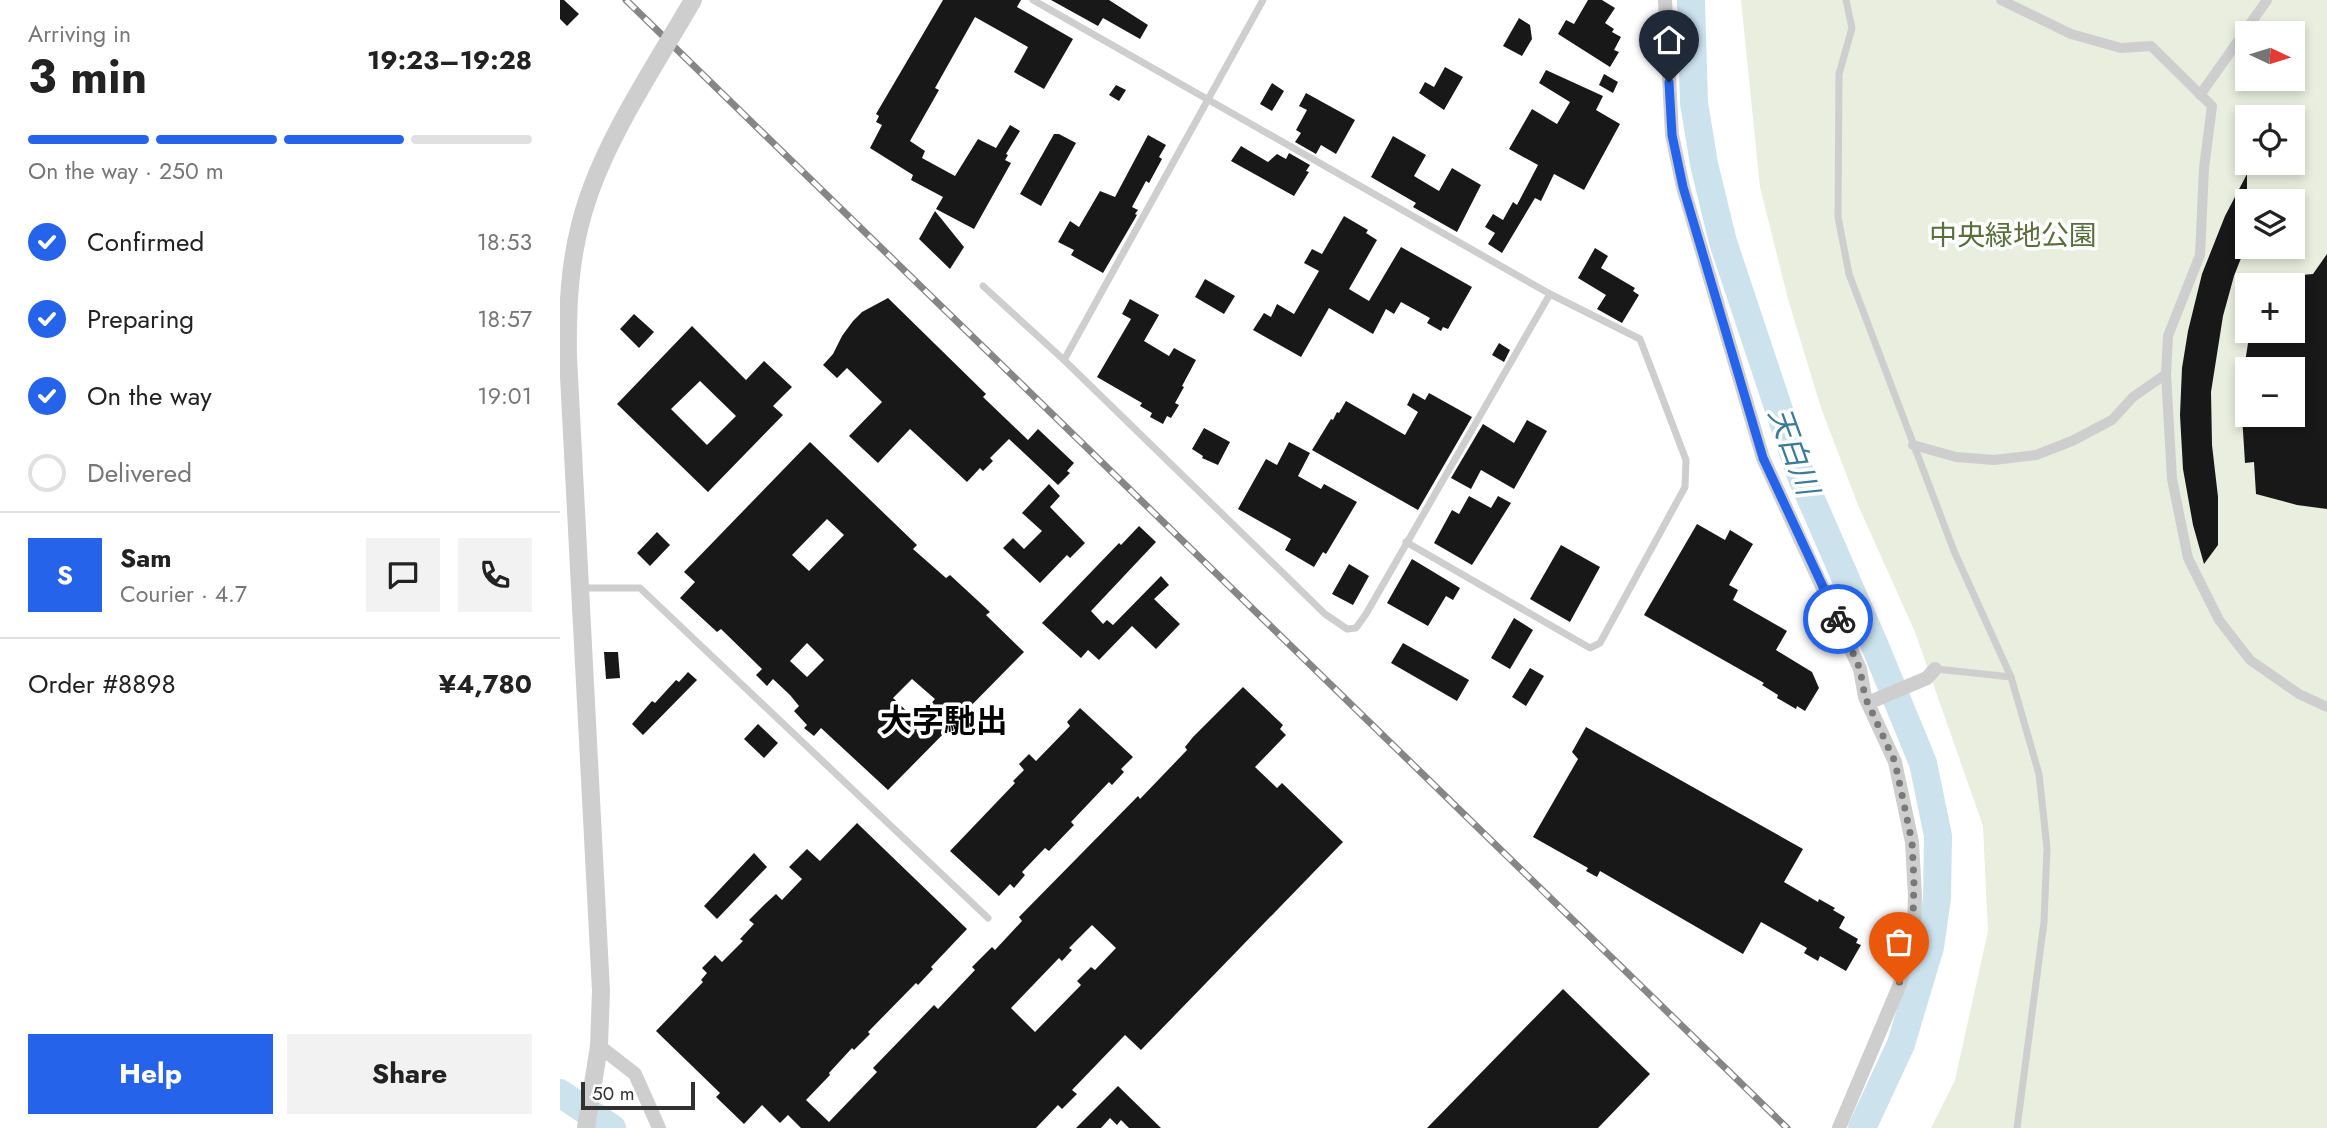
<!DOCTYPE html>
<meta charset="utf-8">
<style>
:root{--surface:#fff;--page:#f2f2f2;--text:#222;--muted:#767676;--line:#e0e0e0;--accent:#2563eb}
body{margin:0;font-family:Jost,"Noto Sans JP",sans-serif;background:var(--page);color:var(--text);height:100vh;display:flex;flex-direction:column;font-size:26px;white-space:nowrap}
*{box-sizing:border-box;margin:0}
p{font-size:23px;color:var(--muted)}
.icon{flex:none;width:38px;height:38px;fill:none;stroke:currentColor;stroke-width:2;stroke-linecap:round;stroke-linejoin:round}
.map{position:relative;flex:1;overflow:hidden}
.drawer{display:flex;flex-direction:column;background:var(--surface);width:560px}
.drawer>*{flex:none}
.needle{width:46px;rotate:94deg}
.fabs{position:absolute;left:1675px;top:21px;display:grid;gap:14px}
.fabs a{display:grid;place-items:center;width:70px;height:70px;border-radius:0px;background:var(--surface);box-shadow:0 4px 10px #0003;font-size:35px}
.scale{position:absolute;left:21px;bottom:18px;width:114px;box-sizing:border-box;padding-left:7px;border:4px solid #313131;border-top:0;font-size:19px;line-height:24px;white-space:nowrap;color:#313131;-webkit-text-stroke:5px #fff;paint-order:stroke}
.pin{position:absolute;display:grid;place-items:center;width:60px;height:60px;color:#fff;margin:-72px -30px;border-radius:50% 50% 50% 0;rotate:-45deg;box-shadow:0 0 7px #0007}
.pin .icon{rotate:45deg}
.courier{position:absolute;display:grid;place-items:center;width:70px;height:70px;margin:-35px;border:5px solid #2563eb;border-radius:50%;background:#fff;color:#222;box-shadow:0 2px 9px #0007}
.headline em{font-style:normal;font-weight:700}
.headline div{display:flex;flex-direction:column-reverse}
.headline{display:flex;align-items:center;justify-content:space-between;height:119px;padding:0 28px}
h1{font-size:46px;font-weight:700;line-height:52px}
.bar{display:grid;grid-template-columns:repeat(4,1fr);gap:10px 7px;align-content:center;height:84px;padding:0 28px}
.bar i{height:9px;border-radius:5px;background:var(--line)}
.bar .current{background:var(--accent)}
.bar p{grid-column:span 4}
.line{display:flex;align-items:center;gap:18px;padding:0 28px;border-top:2px solid var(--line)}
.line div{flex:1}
.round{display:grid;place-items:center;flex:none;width:74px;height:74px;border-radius:0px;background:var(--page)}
ol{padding:0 28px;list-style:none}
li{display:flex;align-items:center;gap:21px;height:77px}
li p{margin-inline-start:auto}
li .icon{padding:7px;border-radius:50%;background:var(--accent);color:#fff;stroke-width:4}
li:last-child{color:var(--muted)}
li i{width:38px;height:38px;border:4px solid var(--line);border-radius:50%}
.primary-button{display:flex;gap:14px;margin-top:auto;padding:14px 28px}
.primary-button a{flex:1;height:80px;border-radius:0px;background:var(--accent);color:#fff;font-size:28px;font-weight:700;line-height:80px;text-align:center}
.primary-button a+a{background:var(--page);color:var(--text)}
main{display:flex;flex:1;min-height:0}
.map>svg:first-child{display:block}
</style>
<main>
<section class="drawer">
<div class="headline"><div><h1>3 min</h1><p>Arriving in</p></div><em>19:23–19:28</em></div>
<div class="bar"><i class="current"></i><i class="current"></i><i class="current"></i><i></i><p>On the way · 250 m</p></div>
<ol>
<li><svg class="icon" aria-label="check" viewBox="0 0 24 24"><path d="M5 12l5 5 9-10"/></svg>Confirmed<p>18:53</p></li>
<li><svg class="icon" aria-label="check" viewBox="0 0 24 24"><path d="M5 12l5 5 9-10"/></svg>Preparing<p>18:57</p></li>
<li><svg class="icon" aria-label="check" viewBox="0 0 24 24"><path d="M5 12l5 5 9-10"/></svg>On the way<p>19:01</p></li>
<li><i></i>Delivered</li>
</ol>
<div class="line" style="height:126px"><b class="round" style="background:var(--accent);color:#fff">S</b><div><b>Sam</b><p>Courier · 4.7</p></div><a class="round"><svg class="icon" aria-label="chat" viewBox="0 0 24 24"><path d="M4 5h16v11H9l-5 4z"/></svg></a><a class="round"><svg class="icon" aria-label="phone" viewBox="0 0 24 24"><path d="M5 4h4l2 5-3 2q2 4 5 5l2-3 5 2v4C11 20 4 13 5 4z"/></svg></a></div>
<div class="line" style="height:91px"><div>Order #8898</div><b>¥4,780</b></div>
<div class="primary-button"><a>Help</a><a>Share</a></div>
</section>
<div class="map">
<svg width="1767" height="1128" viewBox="0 0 1767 1128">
<rect width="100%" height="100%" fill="#fff"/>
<path fill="#e9eedf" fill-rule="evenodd" d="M1181,0h586v1128h-396l24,-48 33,-149 -5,-105 -68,-194 -57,-127 -37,-97 -33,-109 -28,-112zM1687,33h45v46h-45zM1687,117h45v46h-45zM1687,201h45v46h-45zM1687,285h45v46h-45zM1687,369h45v46h-45z"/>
<path fill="#cce3ee" d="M1347,1036l-35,92h-17z"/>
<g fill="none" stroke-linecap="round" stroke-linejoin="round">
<g stroke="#cce3ee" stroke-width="28">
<path d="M1131,0l3,103 10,61 19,78 78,234 74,170 48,117 15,73 -1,62 -7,49 -29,97 -39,84"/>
<path d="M0,1093l52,35"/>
</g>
</g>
<g fill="#181818" fill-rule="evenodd">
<path d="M0,0h4l15,14 -12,12 -7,-7z"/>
<path d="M383,0h78l-4,7 56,32 -29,50 -30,-17 14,-25 -53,-30 -40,71 4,2 -29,51 15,10 -3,7 33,18 23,-37 18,9 14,-23 10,6 -14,23 2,1 -3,5 6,3 -37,66 -38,-20 7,-12 -32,-17 2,-5 -43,-27 12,-23 -6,-3 3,-6 -3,-2z"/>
<path d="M491,0h58l39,25 -8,14 -37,-21 -5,8z"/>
<path d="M1028,0h14l13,8 -10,15 9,6 -2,3 9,5 -7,13 5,2 -9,15 -52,-33 8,-14 8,4z"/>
<path d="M959,18l11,7 2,14 -10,17 -19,-10z"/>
<path d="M885,67l18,10 -19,33 -25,-17 6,-11 9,5z"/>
<path d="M986,70l57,26 -7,14 24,14 -36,66 -30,-16 -13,27 -6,-3 -33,55 -14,-9 7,-11 -10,-6 8,-13 10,6 10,-18 4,3 21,-40 -29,-16 23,-40 25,15 13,-22 -31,-19z"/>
<path d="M1044,74l14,8 -5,11 -14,-8z"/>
<path d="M712,83l12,8 -12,20 -12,-7z"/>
<path d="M556,85l10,5 -7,11 -10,-6z"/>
<path d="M746,93l49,27 -19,34 -15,-9 -5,9 -21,-12 6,-9 -5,-3 11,-20 -8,-4z"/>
<path d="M494,134h5l17,9 -35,63 -21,-12z"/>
<path d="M588,135l18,10 -7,12 3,2 -13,24 -3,-2 -14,26 6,3 -3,4 2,1 -34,58 -32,-18 3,-5 -16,-8 12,-21 9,6 21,-36 15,6z"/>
<path d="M833,136l33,19 -12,21 25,15 13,-23 29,17 -24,47 -44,-25 3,-4 -45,-26z"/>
<path d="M681,146l27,16 9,-8 9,5 3,-6 21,12 -4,6 3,1 -15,24 -63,-35z"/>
<path d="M1687,174v15l4,12h-4v42l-13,33 -11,40 -12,76 1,53 6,52v48l-14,19 -11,-39 -10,-56 -3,-54 2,-47 6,-37 14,-57 23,-58z"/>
<path d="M375,211l29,36 -14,22 -31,-30z"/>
<path d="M784,216l24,14 -2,3 11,7 -28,49 20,12 32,-54 71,40 -24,42 -5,-2 -2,4 -14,-8 3,-5 -29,-16 -7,12 -8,-5 -13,25 -44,-26 -28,49 -48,-27 11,-17 7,4 6,-13 17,10 25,-43 -15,-8 8,-14 10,5z"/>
<path d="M1035,248l13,8 -7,12 34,20 -2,3 6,4 -17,28 -25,-14 9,-14 -28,-17z"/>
<path d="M1767,254v255l-30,-4 -41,-11 -2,-32 -9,1 -3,-48h50v-46h-48l5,-32 2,-6h41v-55l21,-2z"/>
<path d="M645,279l30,17 -11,18 -29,-17z"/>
<path d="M328,298l98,96 -3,3 45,43 10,-11 36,34 -7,8 3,2 -12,12 -49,-46 -19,19 3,3 -10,10 -3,-3 -13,14 -57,-53 -32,34 -29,-27 33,-34 -35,-34 -10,10 -14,-13 10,-11 9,-18 11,-15 9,-9z"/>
<path d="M570,299l29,16 -15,26 25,15 5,-8 22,12 -14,26 2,1 -9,16 4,2 -8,13 -4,-2 -4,8 -13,-7 2,-4 -12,-7 2,-3 -45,-26 34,-58 -9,-5z"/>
<path d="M74,314l20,18 -15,16 -19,-19z"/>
<path d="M132,326l54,54 18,-19 28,26 -19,19 10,9 -75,77 -91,-88zM140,381l36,35 -29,29 -36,-36z"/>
<path d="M939,343l11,7 -6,12 -12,-7z"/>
<path d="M853,393l12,7 4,-7 43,24 -54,93 -106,-60 19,-31 2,1 4,-8 2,1 7,-12 59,34 13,-23 -11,-7z"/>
<path d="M967,420l20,11 -33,58 -33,-19 -10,19 -20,-11 32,-54 31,19z"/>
<path d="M644,428l26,14 -12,23 -16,-7 1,-2 -11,-7z"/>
<path d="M250,442l107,103 -4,4 33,29 4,-3 40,37 -4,3 38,37 -136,138 -67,-62 -7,8 -10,-8 3,-3 -13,-14 5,-5 -9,-11 -17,-16 -6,7 -11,-11 6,-6 -41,-40 -4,3 -37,-34 15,-16 -11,-10zM267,519l17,16 -35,36 -17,-16zM247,643l17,17 -17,17 -17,-16zM352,679l23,20 -19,21 -23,-22z"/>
<path d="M729,442l21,11 -12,23 23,13 3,-5 33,18 -31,52 -3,-2 -9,15 -29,-17 6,-11 -53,-30 28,-50 11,6z"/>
<path d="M489,484l11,12 -10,11 35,36 -15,15 -3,-3 -27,28 -37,-35 10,-10 11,11 18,-18 -20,-18z"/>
<path d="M909,496l22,12 7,-12 13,7 -39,62 -38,-22 18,-33 7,4z"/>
<path d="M1137,524l28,16 5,-10 23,14 -24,41 9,5 -5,10 54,31 -11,19 36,22 7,16 -14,23 -8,-5 -1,3 -19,-11 1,-3 -16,-10 2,-2 -120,-68z"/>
<path d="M579,526l17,16 -65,69 12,13 4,-4 6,5 48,-49 8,9 -15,14 26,25 -24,25 -24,-23 -33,34 -11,-10 -7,8 -39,-35 77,-80 2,2z"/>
<path d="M97,532l13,13 -20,21 -13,-13z"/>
<path d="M1001,545l39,22 -30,55 -40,-23z"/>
<path d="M852,559l48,29 -7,12 -7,-4 -18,30 -41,-23z"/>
<path d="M789,564l20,12 -16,29 -21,-11z"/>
<path d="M954,618l19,12 -23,39 -19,-11z"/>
<path d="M843,643l66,37 -12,21 -66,-38z"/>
<path d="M44,652h14l2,26 -14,1z"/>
<path d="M970,668l14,8 -18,30 -14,-9z"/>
<path d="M128,672l9,8 -54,55 -11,-11 20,-23 3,2 21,-23 3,2z"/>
<path d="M683,687l40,38 -3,4 6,6 -31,32 22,21 5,-5 61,59 -202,208 -16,-15 -53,55 5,4 -15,15 -4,-4 -22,23h-235l-13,-13 -8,8 -18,-18 -18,19 -28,-27 4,-4 -64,-62 47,-49 -2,-2 6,-7 -5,-5 13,-13 7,7 21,-21 -3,-2 14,-15 -5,-4 16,-16 11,-10 6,6 20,-21 -13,-12 18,-18 13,12 37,-38 110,106 -36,38 2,2 -15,16 -2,-2 -48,49 2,2 -16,16 -2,-2 -23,25 1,2 -24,25 23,22 48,-50 -4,-4 61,-63 4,4 37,-39 -3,-3 20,-20 3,3 27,-29 -3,-4 119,-121 2,3 47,-49 -2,-3 8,-10zM532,925l24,23 -21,22 -4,-3 -14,14 4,4 -46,47 -24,-24 48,-50 3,3 10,-11 -3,-2z"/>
<path d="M520,708l53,49 -12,12 3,3 -12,13 -3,-3 -38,40 3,3 -25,26 -4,-3 -23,24 3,3 -11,13 -4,-4 -11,12 -49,-45 65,-68 -2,-2 11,-11 -5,-6 10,-10 7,7 34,-35 -3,-4z"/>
<path d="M198,724l20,19 -14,15 -20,-19z"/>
<path d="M1026,727l217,122 -19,33 34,20 1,-3 16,9 -2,2 12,7 -6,11 19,11 -2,4 5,2 -15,26 -26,-15 -2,5 -14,-8 3,-5 -46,-26 -18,32 -143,-83 -3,6 -11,-6 2,-3 -55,-31 45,-78 -6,-7z"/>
<path d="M194,853l13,14 -50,52 -13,-13z"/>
<path d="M1003,989l87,85 -52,54h-171z"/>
<path d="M558,1086l43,42h-32l-8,-8 -4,5 -7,-7 -9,10h-25z"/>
</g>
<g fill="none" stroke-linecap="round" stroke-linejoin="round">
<g stroke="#cecece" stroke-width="7">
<path d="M473,0l517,294 90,45 46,121 -1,27 -85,156 -10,5 -184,-106"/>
<path d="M1286,0l6,28 -13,46 -1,143 11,57 105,277 57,126 28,97 8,74 -3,74 -27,206"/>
<path d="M423,286l81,74 261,254 22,15 9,-1 10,-14 184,-320"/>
<path d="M504,360l199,-360"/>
<path d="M22,588h58l348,330"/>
<path d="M1376,669l75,8"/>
</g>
<g stroke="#cecece" stroke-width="10">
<path d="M1441,0l70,34 50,14 30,-2 61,60 -8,62 -4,87 -32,81 -2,38 6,105 16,79 31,62 31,40 49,34 28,13"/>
<path d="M1640,95l67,-95"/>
<path d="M1353,445l43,12 38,3 42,-5 36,-14 40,-21 21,-23 33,-23"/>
</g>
<g stroke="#cecece" stroke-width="14">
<path d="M1105,0l7,135 11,52 80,271 97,211 5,28 30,65 17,80 3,54 -1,25 -14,63 -61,144"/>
<path d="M1308,703l59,-25 8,-9"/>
<path d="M39,1046l36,28 24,54"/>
</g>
<path stroke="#cecece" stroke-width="18" d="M8,357l33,634 -2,55 -13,82"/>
<g stroke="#868686" stroke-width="7">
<path id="rail" d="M66,0l1161,1128"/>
</g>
<use href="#rail" stroke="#fff" stroke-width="4.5" stroke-dasharray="13" stroke-linecap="butt"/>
<path stroke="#cecece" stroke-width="18" d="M8,357c-1,-54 2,-107 20,-159 22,-66 70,-137 105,-198"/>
</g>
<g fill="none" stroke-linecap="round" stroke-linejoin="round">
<path stroke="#797979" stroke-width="7" stroke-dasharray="0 12.6" d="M1278,619l22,50 5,28 30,65 17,80 2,39 -1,39 -14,64"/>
<path stroke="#2563eb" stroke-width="9" d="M1109,82l3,53 11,52 80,271 75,161"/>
</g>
<g text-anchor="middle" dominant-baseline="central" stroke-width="7" stroke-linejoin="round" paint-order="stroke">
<g font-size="28" fill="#586f3c" stroke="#fff">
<text x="1453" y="235">中央緑地公園</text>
</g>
<g font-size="30" font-style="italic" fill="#3c7b97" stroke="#fff">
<text transform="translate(1234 451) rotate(70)">天白川</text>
</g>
<g font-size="32" font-weight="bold" fill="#000" stroke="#fff">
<text x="384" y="721">大字馳出</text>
</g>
</g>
</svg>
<div class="fabs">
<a><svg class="needle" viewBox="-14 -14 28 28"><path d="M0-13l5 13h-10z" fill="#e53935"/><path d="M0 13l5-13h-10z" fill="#767676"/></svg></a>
<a><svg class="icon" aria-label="locate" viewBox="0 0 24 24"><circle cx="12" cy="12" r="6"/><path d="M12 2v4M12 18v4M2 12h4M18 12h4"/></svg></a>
<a><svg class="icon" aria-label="layers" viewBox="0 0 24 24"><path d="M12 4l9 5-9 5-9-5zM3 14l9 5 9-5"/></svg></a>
<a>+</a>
<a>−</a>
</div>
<div class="scale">50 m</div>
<div class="pin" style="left:1339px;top:984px;background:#ea580c"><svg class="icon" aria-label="bag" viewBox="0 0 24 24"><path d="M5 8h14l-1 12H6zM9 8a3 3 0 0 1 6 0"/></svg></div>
<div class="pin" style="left:1109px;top:82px;background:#1f2937"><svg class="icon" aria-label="home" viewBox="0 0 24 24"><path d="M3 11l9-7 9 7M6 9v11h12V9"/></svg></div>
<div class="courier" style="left:1278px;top:619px"><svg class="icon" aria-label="bike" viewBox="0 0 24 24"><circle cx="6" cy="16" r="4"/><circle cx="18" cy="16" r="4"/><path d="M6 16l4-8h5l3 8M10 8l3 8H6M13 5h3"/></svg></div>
</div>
</main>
